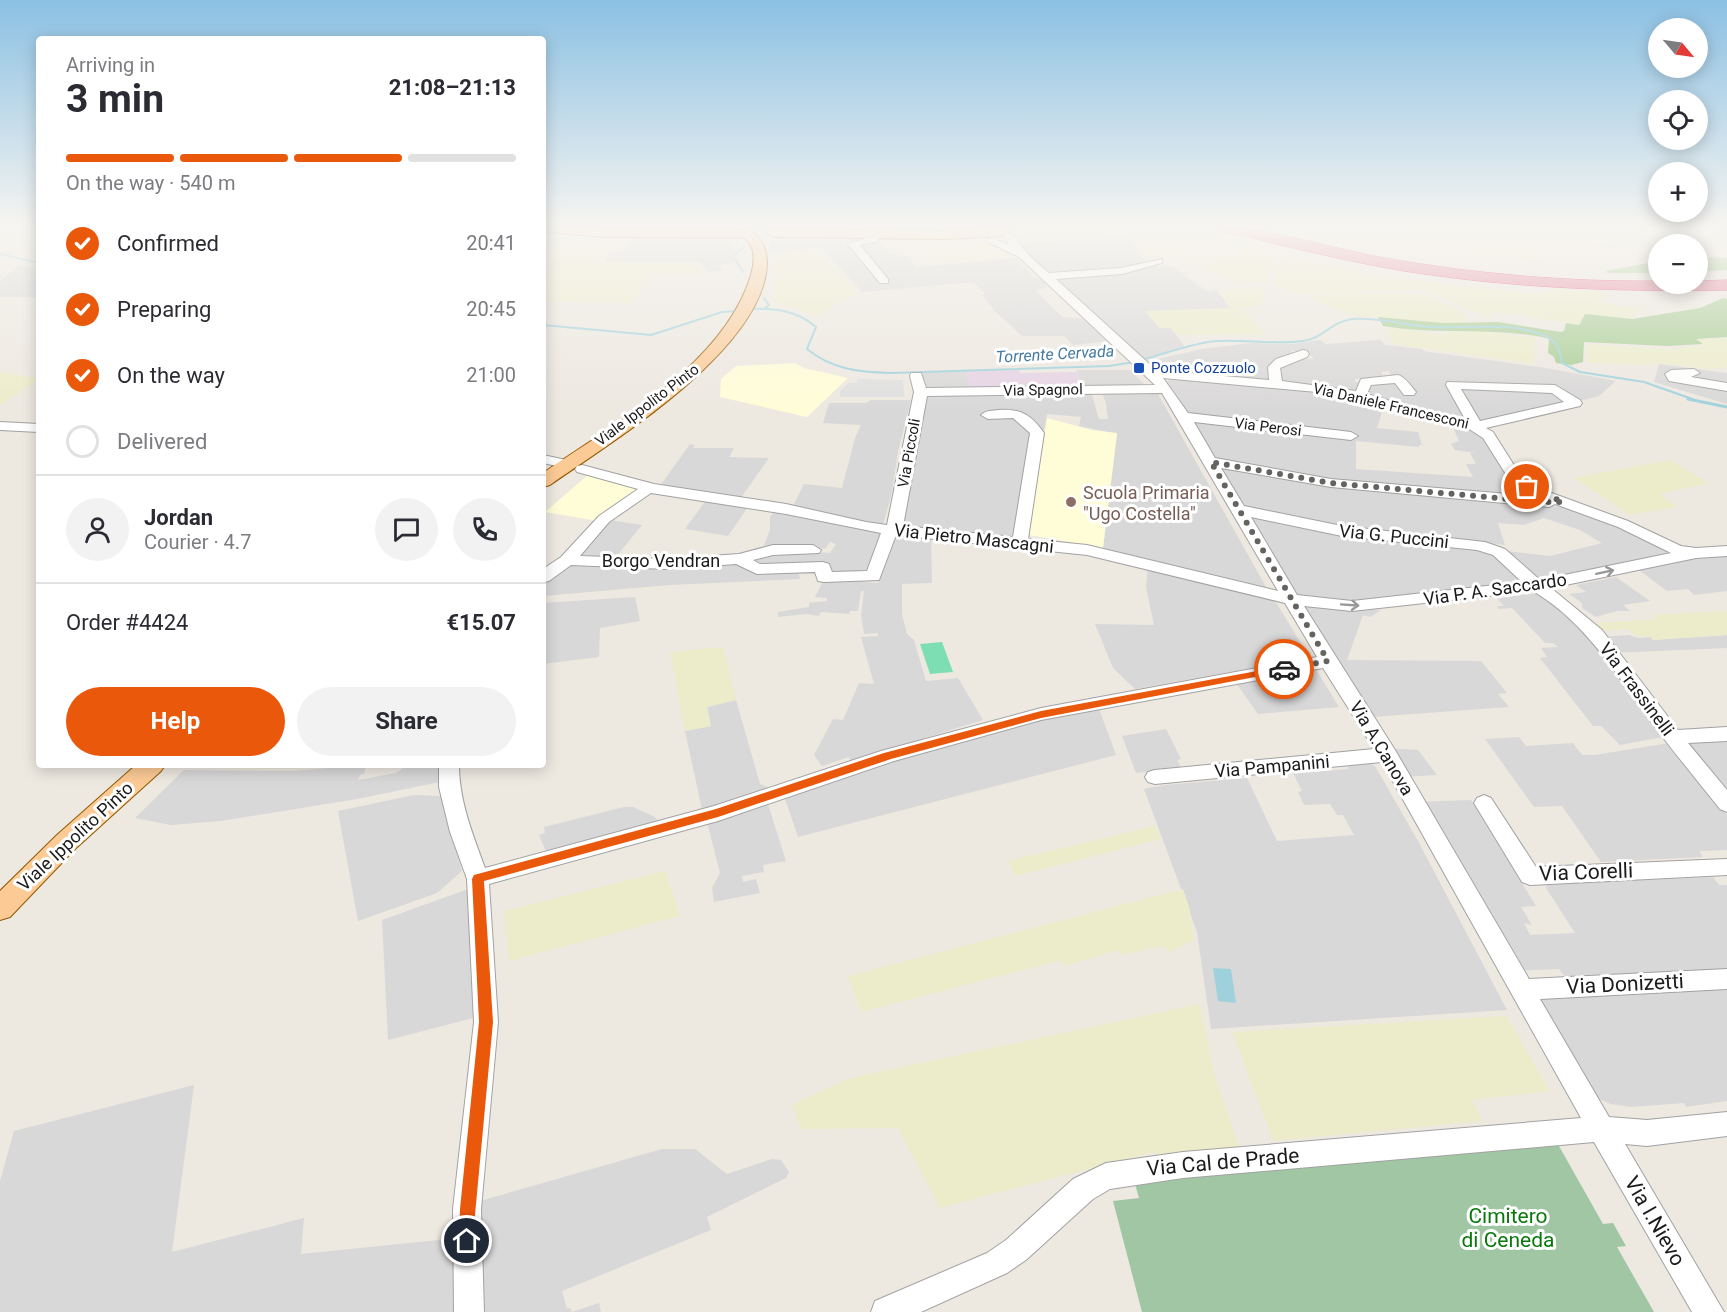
<!DOCTYPE html>
<meta charset="utf-8">
<style>
:root{--surface:#fff;--page:#f2f2f3;--text:#2b2b33;--muted:#7c7c81;--line:#e1e1e2;--accent:#ea580c}
body{margin:0;font-family:Roboto,sans-serif;background:var(--page);color:var(--text);height:100vh;display:flex;flex-direction:column;font-size:22px;white-space:nowrap}
*{box-sizing:border-box;margin:0}
p{font-size:20px;color:var(--muted)}
.icon{flex:none;width:33px;height:33px;fill:none;stroke:currentColor;stroke-width:2;stroke-linecap:round;stroke-linejoin:round}
.map{position:relative;flex:1;overflow:hidden}
.panel{position:absolute;left:36px;top:36px;width:510px;height:732px;display:flex;flex-direction:column;background:var(--surface);border-radius:6px;box-shadow:0 3px 15px #0003}
.panel>*{flex:none}
.needle{width:39px;rotate:119deg}
.fabs{position:absolute;left:1648px;top:18px;display:grid;gap:12px}
.fabs a{display:grid;place-items:center;width:60px;height:60px;border-radius:50%;background:var(--surface);box-shadow:0 3px 15px #0003;font-size:30px}
.pin{position:absolute;display:grid;place-items:center;width:51px;height:51px;color:#fff;margin:-26px;border:3px solid #fff;border-radius:50%;box-shadow:0 2px 6px #0007}
.courier{position:absolute;display:grid;place-items:center;width:60px;height:60px;margin:-30px;border:4px solid #ea580c;border-radius:50%;background:#fff;color:#222;box-shadow:0 2px 8px #0007}
.overview em{font-style:normal;font-weight:700}
.overview div{display:flex;flex-direction:column-reverse}
.overview{display:flex;align-items:center;justify-content:space-between;height:102px;padding:0 30px}
h1{font-size:39px;font-weight:700;line-height:45px}
.bar{display:grid;grid-template-columns:repeat(4,1fr);gap:9px 6px;align-content:center;height:72px;padding:0 30px}
.bar i{height:8px;border-radius:4px;background:var(--line)}
.bar .current{background:var(--accent)}
.bar p{grid-column:span 4}
.line{display:flex;align-items:center;gap:15px;padding:0 30px;border-top:2px solid var(--line)}
.line div{flex:1}
.round{display:grid;place-items:center;flex:none;width:63px;height:63px;border-radius:32px;background:var(--page)}
ol{padding:0 30px;list-style:none}
li{display:flex;align-items:center;gap:18px;height:66px}
li p{margin-inline-start:auto}
li .icon{padding:6px;border-radius:50%;background:var(--accent);color:#fff;stroke-width:4}
li:last-child{color:var(--muted)}
li i{width:33px;height:33px;border:3px solid var(--line);border-radius:50%}
.primary-button{display:flex;gap:12px;margin-top:auto;padding:12px 30px}
.primary-button a{flex:1;height:69px;border-radius:36px;background:var(--accent);color:#fff;font-size:24px;font-weight:700;line-height:69px;text-align:center}
.primary-button a+a{background:var(--page);color:var(--text)}
.map>svg:first-child{display:block}
</style>
<div class="map">
<svg width="1727" height="1312" viewBox="0 0 1727 1312">
<rect width="100%" height="100%" fill="#ede8e0"/>
<g fill="#d9d8d8">
<path d="M640,236h83l12,14 -4,5 4,7 -15,3 4,5 -15,2 -10,-10 -96,-1 8,-9h12l5,-9 11,-3z"/>
<path d="M780,236l94,1 -2,2 -36,5 16,2 31,37 6,-2 -31,-35 21,-4 12,12 19,3 5,10 101,-9 17,19 10,3 4,8 -11,2 20,21 7,6 23,2 23,22 -36,4 -9,-9h-42l-26,-24 -14,-17 3,-1 -12,-12 -111,10 -40,-44 -53,4 1,-10z"/>
<path d="M1130,238l15,25 -21,5 -73,6 -34,-31z"/>
<path d="M20,265l19,5v27h-39v-16z"/>
<path d="M1155,265l5,2 12,-1 36,26 9,-2 14,18 -60,20 14,19 -44,12 -83,-79 9,-3 68,-4 -2,-3z"/>
<path d="M1320,340l6,4 55,-4 4,5 38,4v2l123,17 70,13 -17,15 -20,5 -22,-13 -110,-6 20,38 -46,-8 -55,-18 3,-10 26,-5 11,15h11l-5,-3 -10,-14h-11l-2,-6 -8,1 3,5 -29,2v3l7,1 -5,9 -76,-10 -8,-14 25,-9h16l-8,-9 -15,1 3,5 -13,1 -9,5 -4,18 -105,-9 -21,-8 59,-14 51,-6 40,1z"/>
<path d="M1659,364l68,9v31l-73,-22z"/>
<path d="M1076,370h54l15,15 -63,3z"/>
<path d="M967,371l4,19 -50,-1 -5,-16z"/>
<path d="M1171,379l109,7 76,11 28,9 -7,22 41,4 4,13h-3v2l-63,-6v28l117,8 -7,-13h10l-6,-11h6l-21,-3 -4,-6 8,-3 -6,-14 -11,-3 -1,-4 20,4 21,11 44,60 -198,-14 -113,-21 -26,-40 166,19v-4l-168,-20 -21,-33z"/>
<path d="M1460,388l93,3 17,12 -86,20 -5,-2z"/>
<path d="M1091,392l8,27h9l-2,-16 -4,-10 56,1 108,193 -3,1 -124,-29 -36,-11 14,-114 -38,-8 2,-9 -34,-3 -4,23 -10,-4 -19,101 -5,2 -107,-11 23,-129z"/>
<path d="M871,400h40l-13,51 -6,41 -9,33 -91,-17 12,-24 38,4 13,-50 6,-13 -38,-2 6,-20h37z"/>
<path d="M690,444l5,1 -2,3h41l-5,9 40,1 -29,41 -80,-13z"/>
<path d="M1217,467l184,26 170,15 48,17 56,30 -134,27 -34,-31 43,5 52,-13 -22,-13 -36,-12 -20,7 -26,-2 7,22 -133,-13 -124,-21 -10,-16h-8z"/>
<path d="M707,499l41,8 -20,29 -43,-7z"/>
<path d="M776,510l105,23 -14,40 -68,1 1,5 -130,6 -127,11v-16l23,-16 186,-7 53,-6 25,2 6,-9 -6,-2 -5,7 -11,-2 -51,1 7,-18v-13z"/>
<path d="M1247,517l237,33 7,3 34,31 -165,19 -71,-8z"/>
<path d="M610,520l32,5 -27,33 -34,-3z"/>
<path d="M890,533l41,6 1,44 -30,1v30l5,20 7,6 12,41 32,-3 25,42 -87,27 -12,2 -33,13 -2,-5 -27,9 -8,-11 19,-36 10,1 16,-37 15,1 -13,-47 17,-1v-3l-14,1 -3,-19 3,-24h-3l-3,20h-8l-1,3 -28,-2 -2,4 -12,-2 -29,3v-5l31,-5v-4l18,-2v-3l-12,-1 9,-18 54,4z"/>
<path d="M1718,554h9v37l-33,4 -6,-6 -21,2 -28,-21z"/>
<path d="M1148,567l124,33 5,4 33,54 -175,31 -22,-21 -18,-44 59,1 -8,-38z"/>
<path d="M1616,577l34,24 -27,4 7,6h-13l-21,6 -14,-9v-5l-13,-9 17,-2 -10,-7z"/>
<path d="M1529,594h9l38,25 97,116 -53,10 -19,-19h-8l-53,-68 7,-1 -6,-9 17,-1 -5,-4h-8l-33,-35 -13,1 -2,-3h7l-7,-8z"/>
<path d="M635,597l5,24 -40,7 -1,29 -56,7v-61z"/>
<path d="M1303,605l78,5 -11,7 -7,-2 -16,45 134,1 26,32 -9,1 11,13 -137,10z"/>
<path d="M1629,635l9,3 13,-1 2,3 74,-5v13l-116,5 -12,-16z"/>
<path d="M1315,668l24,39 -81,7 -24,-34z"/>
<path d="M736,700l24,84 9,4 -67,22 -17,-79 26,-5 -4,-19z"/>
<path d="M1098,706l18,49 -318,82 -14,-41 153,-49z"/>
<path d="M1166,729l15,30 -4,1 5,9 -46,4 -14,-37z"/>
<path d="M1519,737l7,9 47,-3 9,12h13l74,-12 58,72v35l-28,1 4,6 -102,5 -39,-56 -28,1 -49,-68z"/>
<path d="M1727,738v51l-41,-48z"/>
<path d="M1383,748l35,2 19,25 -35,2z"/>
<path d="M1367,762l8,4 43,75 89,169 -296,19 -14,-97 -53,-143 21,-4 82,-7 30,63 77,-6 -11,-20h-6l-7,-11 -26,1 -6,-13 4,-1 -9,-18 56,-4 -2,-5z"/>
<path d="M366,765l-2,9 -4,1 -2,5 38,-7 6,-4v-3l-11,-1h53l1,16 -88,18 -136,22 -50,4 -36,-7 49,-48 109,1z"/>
<path d="M414,795l27,1 21,75 -25,22 -79,28 -20,-110z"/>
<path d="M1471,800l65,106 -15,1 11,18 -8,-2 6,12 45,-2 -29,-45 1,-4 166,-7 6,8h8v84l-162,8 -6,-8 -49,2 -95,-169z"/>
<path d="M767,801l19,60 -23,4 1,7 -22,4 1,6 13,-3 4,14 -46,9 -2,-14 8,-15 -13,-51z"/>
<path d="M624,807h9l20,9 5,4 -2,5 -109,29 -8,-19 6,-2 -1,-6z"/>
<path d="M468,889l9,128 -89,23 -6,-120z"/>
<path d="M1727,983v118l-41,6 -2,-4 -53,4 -20,-3 -24,-10 -58,-96z"/>
<path d="M194,1085l-22,167 132,-34 -3,36 157,-16 -5,25 1,49h-454v-131l14,-50z"/>
<path d="M662,1149h33l32,25 45,-15 9,1 8,12 -3,6 -79,39 4,13 -149,61 5,18 3,-1 2,4 27,-9 2,9h-125l-3,-109z"/>
</g>
<path fill="#e6d2e3" d="M1019,370l1,3 56,-1 6,16 -111,2 -4,-19z"/>
<g fill="#fffdd7">
<path d="M795,363l9,5 44,10 -41,39 -87,-20 1,-18 15,-13z"/>
<path d="M1047,418l45,12 25,3 -14,115 -74,-13z"/>
<path d="M589,474l54,14 -45,33 -53,-9z"/>
</g>
<g fill="#ececca">
<path d="M1007,228h132l-16,10 -106,5 -1,-8z"/>
<path d="M1402,228h199l16,13 -5,3 -73,9 4,6 -110,-7 1,-15 -3,-4z"/>
<path d="M1612,228h70l1,16 -24,2z"/>
<path d="M566,235l65,1 -8,15 -12,1 -7,9 88,1 13,11h-51l-23,30 -88,-2v-43z"/>
<path d="M1133,236h72l15,4 4,6 -73,14z"/>
<path d="M914,237l31,1 37,5 23,9 8,5 -80,7z"/>
<path d="M1249,246l26,8 -5,29h-29l-33,-12 -26,-13 60,-2 -6,-9z"/>
<path d="M818,251l3,1 23,23 16,20 -21,5 -18,16 -45,-13 -4,-8 5,-22v-18z"/>
<path d="M1279,254l29,9h13l42,10 79,11 94,10 25,-6 43,4 2,4 -9,6 41,6v2l-6,9 -47,-5 -7,11 -86,-14 -1,7 -69,-28 -121,4 -27,-9z"/>
<path d="M1261,287l4,6 -5,13 -24,2 7,2 22,24 -88,1 -6,-7h-12l-14,-17 85,-3 -12,-16z"/>
<path d="M1346,294h77l41,18 4,10 -26,1 -92,-8 -43,-19z"/>
<path d="M1385,327l59,8v-2l37,-2 54,7 -1,26 -140,-20z"/>
<path d="M1727,338v29l-20,2 -52,-6 -2,2 -66,-2v-19l82,5 35,-4 -7,-5z"/>
<path d="M0,372l36,6 3,2 -39,25z"/>
<path d="M1670,460l38,23 -48,11 17,13 -47,8 -56,-37z"/>
<path d="M1727,611v24l-74,5 -4,-4h-12l-9,-7 -35,2 -8,-7 71,-5 -3,-4z"/>
<path d="M723,647l13,53 -29,7 4,19 -26,5 -15,-79z"/>
<path d="M1154,826l7,13 -146,37 -7,-15z"/>
<path d="M665,871l15,45 -171,45 -5,-50z"/>
<path d="M1183,889l7,21 4,30 -25,12 -6,-6 -41,9 -3,-5 -55,16 -5,-5 -198,51 -13,-36z"/>
<path d="M1200,1004l14,70 28,81 -81,3 -7,-6 -214,56 -42,-80 -98,1 -7,-25 57,-26z"/>
<path d="M1506,1016l44,75 -78,9 10,21 -209,20 -41,-109z"/>
</g>
<g fill="#a8cd94">
<path d="M1698,257l29,1v12l-29,2z"/>
<path d="M1659,261v12h-51l-2,-2z"/>
<path d="M1723,298l4,1v38l-31,2 7,5 -36,2 -83,-4 -1,20 -12,3 -15,-2 -2,-6 -6,-4 1,-14 -7,-2c-53,-10 -106,-2 -159,-11l-5,-9 64,6 56,-1 63,10 3,-1 2,-8 13,2 6,-11 47,5 68,-11z"/>
</g>
<path fill="#a1c6a4" d="M1555,1139l48,85 10,-1 13,23 -9,1 37,65h-512l-29,-111 26,-3 -6,-21z"/>
<path fill="#7cdeb2" d="M942,642l11,30 -23,2 -10,-30z"/>
<path fill="#dfdfdf" d="M857,379l46,1 1,17h-64v-6l8,-8h9z"/>
<path fill="#9fd1dc" d="M1213,968l18,1 5,34 -18,-2z"/>
<g fill="none" stroke-linecap="round" stroke-linejoin="round">
<g stroke="#9fd1dc" stroke-width="2">
<path d="M0,254l39,9"/>
<path d="M743,272l-10,-16 12,-10"/>
<path d="M764,298l5,7 -4,3"/>
<path d="M748,309c25,-1 49,1 68,18l-9,22c26,21 52,23 84,24l218,-7 25,-4"/>
<path d="M543,325l108,10 71,-23 16,-1"/>
<path d="M1141,360c24,-6 51,-17 75,-19 29,-2 58,4 87,0 21,-3 27,-19 49,-22 25,-2 53,6 78,8 37,2 78,-6 113,8 14,5 17,15 19,28l18,9 64,10 51,18"/>
</g>
<path stroke="#9fd1dc" stroke-width="3" d="M1688,399l39,8"/>
<g stroke="#a2a2a2" stroke-width="2">
<g id="minor">
<path d="M872,232l9,2 -3,7 -18,4 28,34v4h-8l-32,-39 22,-7z"/>
<path d="M1010,233l4,1c7,16 22,28 35,39l72,-5 41,-9v4l-40,11 -66,5 100,91 113,10 -1,-13 8,-8 27,-9 4,1 2,3 -2,3 -27,11 2,13 74,10 5,-12 37,-4c7,2 13,11 18,17l-2,3h-10l-9,-12 -24,2 -4,9 50,15 48,10 -19,-34 1,-3 108,3 25,15 2,3 -2,3 -94,22 7,4 24,38 21,18 90,33 53,25 15,2 31,-2v10l-31,2 -145,30 51,42 76,100 49,-3v14l-39,2 39,47v22l-7,-3c-24,-30 -48,-59 -71,-90 -33,-46 -65,-98 -116,-128l-181,20 -48,-5 91,144 134,229 198,-10v20l-187,10 69,118 38,3 80,-8v24l-80,10 -22,-2 99,168h-32l-98,-170 -411,36 -73,11 -17,10 -67,61 -19,13 -86,39h-50l4,-11 112,-48 19,-13 67,-61 33,-16 77,-11 398,-34 -199,-356 -227,22 -7,-2 -3,-5 3,-5 7,-2 219,-21 -51,-81 -282,52 -147,41 -176,60 -229,63 9,138 -17,187 3,103h-30l-1,-103 21,-187 -7,-143 -17,-47 -11,-45v-22h20c0,36 14,70 26,103l229,-62 167,-55 160,-43 276,-51 -32,-54 -198,-48 -191,-20 -17,45 -55,2 -6,-1 -3,-9 -58,2 -21,-10 -69,5 -96,-4 -22,16 -6,1v-13l18,-12 38,-41 39,-27 -61,-17 -2,-3 2,-3 5,-1 72,19 132,20 80,18 21,3 27,-133 -4,-16 1,-3h10l5,15 229,-3 -136,-128 -33,-16 5,-3 18,7 -4,-9zM1163,378l154,14 41,7 56,18 52,10 17,11 24,38 26,20 -202,-17 -116,-21 -21,-36 157,18 7,-4 -7,-4 -163,-19zM1461,389l91,4 12,9 -84,19zM1162,393l116,198 -191,-46 -59,-6 16,-106c-12,-17 -23,-25 -45,-23 -7,1 -13,0 -18,5l7,4 25,-1 17,15 -17,104 -110,-11 24,-130zM1221,468l110,19 218,20 6,-3 63,23 53,26 -131,27 -35,-31 -20,-7 -143,-16 -98,-20zM651,493l135,21 95,19 -14,38 -35,1 -3,-8 -6,-2 -63,2 -7,-4 20,-5 46,-2 2,-3 -8,-5h-40l-34,9 -72,5 -87,-3 29,-34zM1251,517l91,19 135,14 16,5 29,27 -170,19 -55,-6z"/>
<path d="M1694,369l6,4 -9,4 36,6v8l-58,-10 -4,-7 6,-4z"/>
<path d="M0,422l39,2v8l-39,-2z"/>
<path d="M543,455l28,6 2,3 -7,4 -23,-5z"/>
<path d="M1484,795l7,3 45,69 191,-8v16l-197,10 -8,-3 -48,-79 3,-5z"/>
</g>
</g>
<g stroke="#925900" stroke-width="2">
<g id="major">
<path d="M543,228l203,2c14,4 21,18 21,32 -1,86 -154,179 -217,223l-7,2v-14c73,-50 181,-109 208,-198 4,-14 5,-28 -7,-37l-140,-1 -57,-5 -4,-1z"/>
<path d="M980,228h25l6,4 -6,4 -61,3 -171,-2 -6,-4 6,-4 171,2z"/>
<path d="M136,765h29l-4,6 -86,78 -65,68 -10,3v-29l57,-56z"/>
</g>
</g>
<g stroke="#d62169" stroke-width="1">
<path id="highway" d="M1219,228c56,0 112,21 166,30 91,16 183,24 274,23v3h39v-3l29,-1v10c-108,2 -216,-2 -323,-19 -60,-10 -119,-25 -178,-39z"/>
</g>
<use href="#minor" fill="#fff" fill-rule="evenodd"/>
<use href="#major" fill="#fcca95" fill-rule="evenodd"/>
<use href="#highway" fill="#e6859d" fill-rule="evenodd"/>
</g>
<defs><path id="oneway-shaft" d="M-6 0H5M1.5-3L5.5 0L1.5 3" fill="none" stroke-width="1.6" stroke-linecap="round" stroke-linejoin="round" transform="scale(1.5)"/></defs>
<g stroke="#989898">
<use href="#oneway-shaft" transform="translate(1605 572) rotate(-12)"/>
<use href="#oneway-shaft" transform="translate(1350 605) rotate(4)"/>
</g>
<linearGradient id="sky" x2="0" y2="1"><stop stop-color="#8bc0e3"/><stop offset="0.55" stop-color="#f7f5f1"/><stop offset="1" stop-color="#f7f5f1" stop-opacity="0"/></linearGradient>
<rect width="1727" height="412" fill="url(#sky)"/>
<path fill="#ea580c" d="M1284,666l3,1v4l-246,47 -150,41 -173,58 -234,64 9,141 -21,225 -5,2 -6,-2 -2,-6 1,-32 19,-187 -7,-143 2,-4 242,-66 168,-56 157,-42z"/>
<g fill="none" stroke-linecap="round" stroke-linejoin="round">
<path stroke="#646360" stroke-width="6" stroke-dasharray="0 10.8" d="M1284,669l44,-8 -117,-199 120,21 211,19h21l-36,-15"/>
</g>
<rect fill="#1a4fb4" stroke="#fff" stroke-width="2" x="1133" y="362" width="12" height="12" rx="3"/>
<circle fill="#8d6e63" stroke="#fff" stroke-width="2" cx="1071" cy="502" r="6"/>
<g text-anchor="middle" dominant-baseline="central" stroke-width="6" stroke-linejoin="round" paint-order="stroke">
<g font-size="15" fill="#164399" stroke="#fff" text-anchor="start">
<text x="1151" y="368">Ponte Cozzuolo</text>
</g>
<g font-size="15" fill="#1b1b1b" stroke="#fff">
<text transform="translate(1043 390) rotate(-1)">Via Spagnol</text>
<text transform="translate(647 405) rotate(-37)">Viale Ippolito Pinto</text>
<text transform="translate(1391 406) rotate(13)">Via Daniele Francesconi</text>
<text transform="translate(1268 427) rotate(7)">Via Perosi</text>
<text transform="translate(909 453) rotate(-80)">Via Piccoli</text>
</g>
<g font-size="16" font-style="italic" fill="#4479a2" stroke="#fff">
<text transform="translate(1055 354) rotate(-3)">Torrente Cervada</text>
</g>
<g font-size="18" fill="#785e54" stroke="#fff" text-anchor="start">
<text x="1083" y="492">Scuola Primaria<tspan x="1083" dy="21">"Ugo Costella"</tspan></text>
</g>
<g font-size="18" fill="#1b1b1b" stroke="#fff">
<text transform="translate(1394 536) rotate(6)">Via G. Puccini</text>
<text transform="translate(974 538) rotate(6)">Via Pietro Mascagni</text>
<text x="661" y="560">Borgo Vendran</text>
<text transform="translate(1495 589) rotate(-8)">Via P. A. Saccardo</text>
<text transform="translate(1637 689) rotate(53)">Via Frassinelli</text>
<text transform="translate(1382 748) rotate(59)">Via A.Canova</text>
<text transform="translate(1272 766) rotate(-5)">Via Pampanini</text>
<text transform="translate(75 836) rotate(-43)">Viale Ippolito Pinto</text>
</g>
<g font-size="21" fill="#1b1b1b" stroke="#fff">
<text transform="translate(1586 872) rotate(-2)">Via Corelli</text>
<text transform="translate(1625 984) rotate(-3)">Via Donizetti</text>
<text transform="translate(1223 1162) rotate(-5)">Via Cal de Prade</text>
<text transform="translate(1655 1221) rotate(60)">Via I.Nievo</text>
</g>
<g font-size="21" fill="#0a780d" stroke="#fff">
<text x="1508" y="1216">Cimitero<tspan x="1508" dy="24">di Ceneda</tspan></text>
</g>
</g>
</svg>
<div class="fabs">
<a><svg class="needle" viewBox="-14 -14 28 28"><path d="M0-13l5 13h-10z" fill="#e53935"/><path d="M0 13l5-13h-10z" fill="#7c7c81"/></svg></a>
<a><svg class="icon" aria-label="locate" viewBox="0 0 24 24"><circle cx="12" cy="12" r="6"/><path d="M12 2v4M12 18v4M2 12h4M18 12h4"/></svg></a>
<a>+</a>
<a>−</a>
</div>
<div class="pin" style="left:1527px;top:487px;background:#ea580c"><svg class="icon" aria-label="bag" viewBox="0 0 24 24"><path d="M5 8h14l-1 12H6zM9 8a3 3 0 0 1 6 0"/></svg></div>
<div class="pin" style="left:467px;top:1241px;background:#1f2937"><svg class="icon" aria-label="home" viewBox="0 0 24 24"><path d="M3 11l9-7 9 7M6 9v11h12V9"/></svg></div>
<div class="courier" style="left:1284px;top:669px"><svg class="icon" aria-label="car" viewBox="0 0 24 24"><path d="M5 17H2v-5l4-1 3-4h7l3 4 3 1v5h-3M9 17h6M6 11h13"/><circle cx="7" cy="17" r="2"/><circle cx="17" cy="17" r="2"/></svg></div>
<section class="panel">
<div class="overview"><div><h1>3 min</h1><p>Arriving in</p></div><em>21:08–21:13</em></div>
<div class="bar"><i class="current"></i><i class="current"></i><i class="current"></i><i></i><p>On the way · 540 m</p></div>
<ol>
<li><svg class="icon" aria-label="check" viewBox="0 0 24 24"><path d="M5 12l5 5 9-10"/></svg>Confirmed<p>20:41</p></li>
<li><svg class="icon" aria-label="check" viewBox="0 0 24 24"><path d="M5 12l5 5 9-10"/></svg>Preparing<p>20:45</p></li>
<li><svg class="icon" aria-label="check" viewBox="0 0 24 24"><path d="M5 12l5 5 9-10"/></svg>On the way<p>21:00</p></li>
<li><i></i>Delivered</li>
</ol>
<div class="line" style="height:108px"><a class="round"><svg class="icon" aria-label="person" viewBox="0 0 24 24"><circle cx="12" cy="8" r="4"/><path d="M4 21q1-7 8-7t8 7"/></svg></a><div><b>Jordan</b><p>Courier · 4.7</p></div><a class="round"><svg class="icon" aria-label="chat" viewBox="0 0 24 24"><path d="M4 5h16v11H9l-5 4z"/></svg></a><a class="round"><svg class="icon" aria-label="phone" viewBox="0 0 24 24"><path d="M5 4h4l2 5-3 2q2 4 5 5l2-3 5 2v4C11 20 4 13 5 4z"/></svg></a></div>
<div class="line" style="height:78px"><div>Order #4424</div><b>€15.07</b></div>
<div class="primary-button"><a>Help</a><a>Share</a></div>
</section>
</div>
